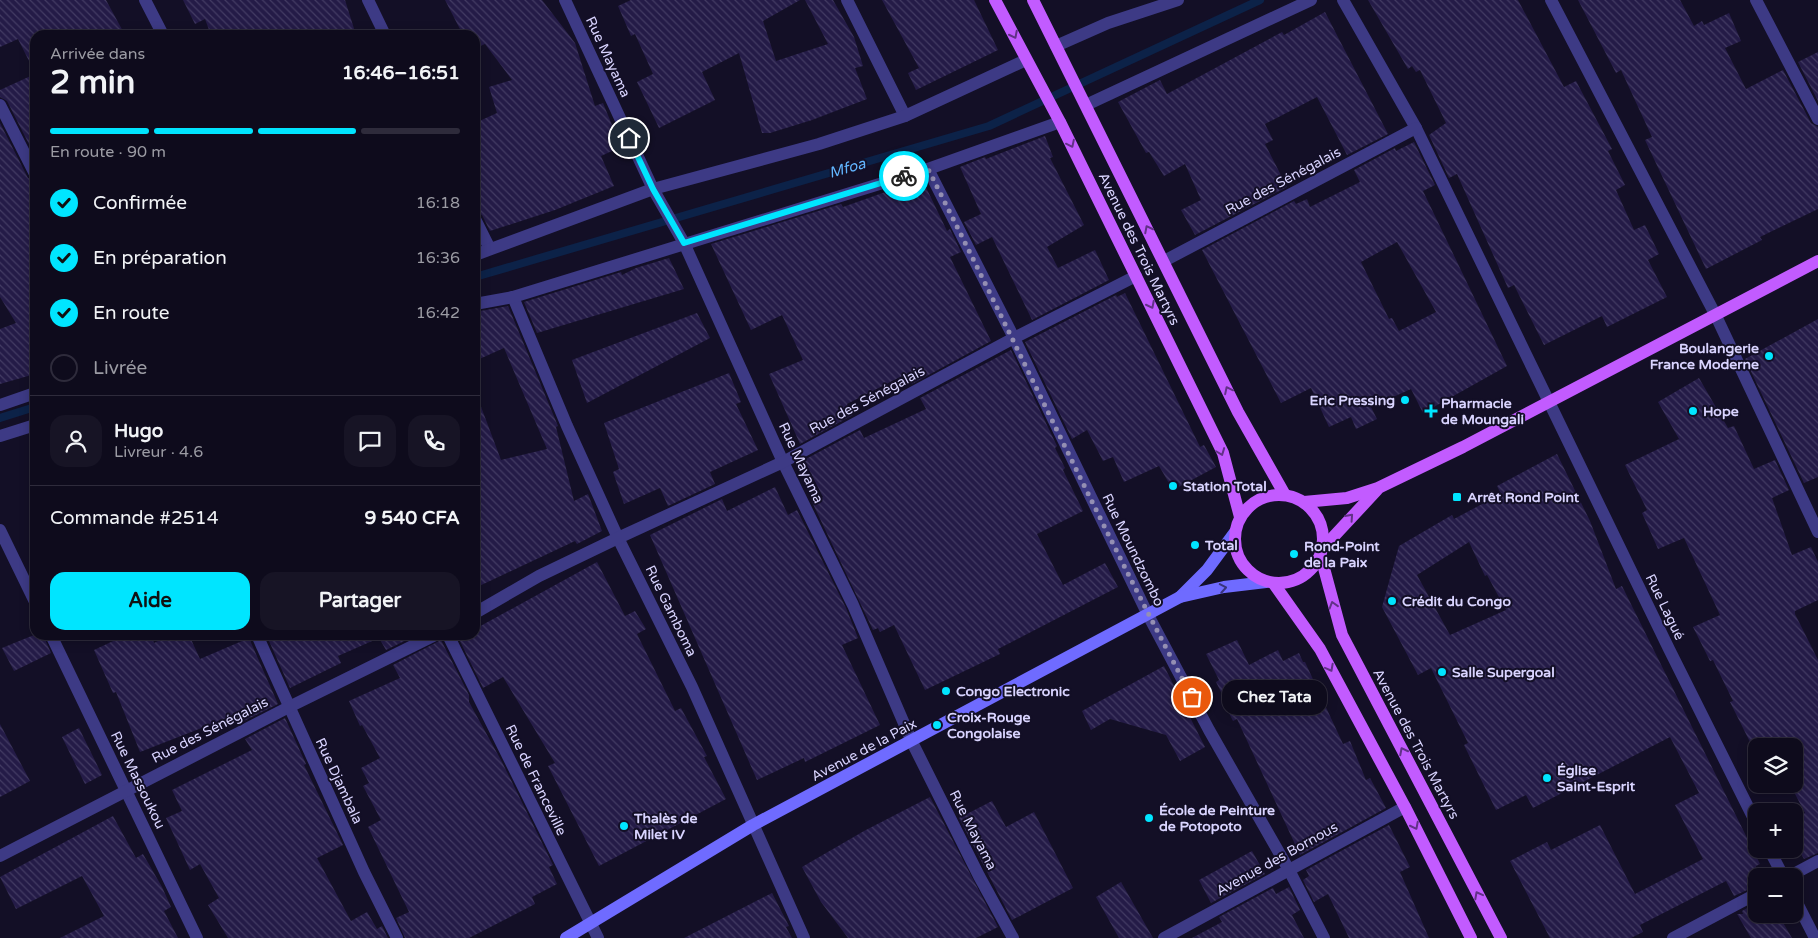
<!DOCTYPE html>
<html lang="fr">
<meta charset="utf-8">
<style>
:root{--surface:#0e0b1c;--page:#171425;--text:#f1f3f6;--muted:#9b9ba3;--line:#2e2b3b;--accent:#00e5ff}
body{margin:0;font-family:"Varela Round",sans-serif;background:var(--page);color:var(--text);height:100vh;display:flex;flex-direction:column;font-size:19px;white-space:nowrap}
*{box-sizing:border-box;margin:0}
p{font-size:16px;color:var(--muted)}
.icon{flex:none;width:28px;height:28px;fill:none;stroke:currentColor;stroke-width:2;stroke-linecap:round;stroke-linejoin:round}
.map{position:relative;flex:1;overflow:hidden}
.details{position:absolute;left:30px;top:30px;width:450px;height:610px;display:flex;flex-direction:column;background:var(--surface);border-radius:15px;box-shadow:0 2px 12px #0003,0 0 0 1px var(--line)}
.details>*{flex:none}
.tools{position:absolute;left:1748px;top:738px;display:grid;gap:10px}
.tools a{display:grid;place-items:center;width:55px;height:55px;border-radius:10px;background:var(--surface);box-shadow:0 2px 12px #0003,0 0 0 1px var(--line);font-size:25px}
.pin{position:absolute;display:grid;place-items:center;width:42px;height:42px;color:#fff;margin:-21px;border:2px solid #fff;border-radius:50%;box-shadow:0 1px 5px #0007}
.courier{position:absolute;display:grid;place-items:center;width:50px;height:50px;margin:-25px;border:4px solid #00e5ff;border-radius:50%;background:#fff;color:#222;box-shadow:0 1px 6px #0007}
.bubble{position:absolute;height:35px;border-radius:15px;background:var(--surface);box-shadow:0 2px 12px #0003,0 0 0 1px var(--line);font-size:16px;font-weight:800;line-height:35px;text-align:center}
.summary em{font-style:normal;font-weight:800}
.summary div{display:flex;flex-direction:column-reverse}
.summary{display:flex;align-items:center;justify-content:space-between;height:85px;padding:0 20px}
h1{font-size:32px;font-weight:800;line-height:38px}
.bar{display:grid;grid-template-columns:repeat(4,1fr);gap:8px 5px;align-content:center;height:60px;padding:0 20px}
.bar i{height:6px;border-radius:4px;background:var(--line)}
.bar .active{background:var(--accent)}
.bar p{grid-column:span 4}
.line{display:flex;align-items:center;gap:12px;padding:0 20px;border-top:1px solid var(--line)}
.line div{flex:1}
.round{display:grid;place-items:center;flex:none;width:52px;height:52px;border-radius:15px;background:var(--page)}
ol{padding:0 20px;list-style:none}
li{display:flex;align-items:center;gap:15px;height:55px}
li p{margin-inline-start:auto}
li .icon{padding:5px;border-radius:50%;background:var(--accent);color:#111;stroke-width:4}
li:last-child{color:var(--muted)}
li i{width:28px;height:28px;border:2px solid var(--line);border-radius:50%}
.action{display:flex;gap:10px;margin-top:auto;padding:10px 20px}
.action a{flex:1;height:58px;border-radius:15px;background:var(--accent);color:#111;font-size:20px;font-weight:800;line-height:58px;text-align:center}
.action a+a{background:var(--page);color:var(--text)}
.map>svg:first-child{display:block}
</style>
<div class="map">
<svg width="1818" height="938" viewBox="0 0 1818 938">
<defs>
<pattern id="building-back-hatch" width="6" height="6" patternUnits="userSpaceOnUse" patternTransform="scale(1.25)"><rect width="6" height="6" fill="#241b47"/><path d="M-1 5l2 2M0 0l6 6M5-1l2 2" fill="none" stroke="#433b63"/></pattern>
</defs>
<rect width="100%" height="100%" fill="#130f26"/>
<g fill="none" stroke-linecap="round" stroke-linejoin="round">
<g stroke="#0c2248" stroke-width="8">
<path d="M475,277l514,-151 271,-126"/>
<path d="M0,418l35,-11"/>
</g>
</g>
<g fill="url(#building-back-hatch)" fill-rule="evenodd">
<path d="M0,0h106l19,35h-90v38l-17,-34 -18,8z"/>
<path d="M183,0h162l11,35h-145l-6,-16 -10,5z"/>
<path d="M445,0h97l33,43 20,63 8,-3 18,44 -20,9 13,30 -59,24 -65,21 -8,-16 -7,-4v-88l22,-10 -8,-26 23,-7 -27,-36 -10,4v-13h-12z"/>
<path d="M631,0h169l-37,21 13,40 52,-17 -23,-44h28l21,37 9,29 -8,2 12,31 -55,21 -42,13h-8l-23,-80 -37,19 13,28 -56,28 -22,-46 16,-8 -18,-40 -4,2 -13,-30z"/>
<path d="M882,0h92l24,50 -82,40 -8,-17 11,-5z"/>
<path d="M1368,0h150l46,87 12,-6 36,68 -4,2 17,34 -9,5 18,40 11,-5 14,29 -11,6 19,37 -60,30 -5,-11 -58,29 -30,-60 -6,3 -51,-114 -8,4 -20,-43 17,-12 -26,-53 -4,2 -4,-6 -4,3z"/>
<path d="M1578,0h102l14,26 8,-5 2,4 25,-12 12,28 -16,7 21,41 37,-19 28,53 7,4v82l-58,28 2,3 -56,29 -61,-129 7,-3 -31,-67 -5,3z"/>
<path d="M1325,12l63,122 -41,21 -30,-58 -52,27 8,16 -8,4 22,43 -92,48 -14,-25 20,-10 -16,-36 -21,12 -15,-24 -3,1 -28,-51 42,-22 7,14 115,-62 2,3z"/>
<path d="M1818,52v49l-20,-39z"/>
<path d="M35,74v82l-28,-55 -7,-4v-7z"/>
<path d="M0,123l28,55 7,4v192l-35,10v-55l16,-6 -16,-26z"/>
<path d="M1045,136l8,21 -3,1 34,67 -37,22 11,21 37,-18 14,30 -77,40 -40,-83 -16,8 -12,-23 17,-8 -21,-47 25,-10 1,2z"/>
<path d="M1414,142l21,43 -12,6 84,175 -84,47 -12,-24 -40,18 6,12 -21,10 -5,-12 -22,10 -18,-39 -30,15 -79,-153 92,-49 2,3 11,-5 3,8 50,-25 -6,-12 41,-22 1,3zM1397,242l39,70 -37,19 -7,-13 -3,1 -28,-57z"/>
<path d="M922,179l25,52 3,-2 11,23 -11,5 41,84 -79,43 -6,-10 -59,30 6,11 -53,29 -31,-70 34,-14 -21,-45 -31,15 -40,-86 130,-40 2,3z"/>
<path d="M669,258l15,31 -147,44 -13,-31 97,-30 1,3 14,-7z"/>
<path d="M1125,293l75,154 4,-2 12,22 -43,23 -14,-24 -35,16 -11,-25 -10,4 -16,-31 -15,9 -47,-97 91,-47 1,2z"/>
<path d="M508,306l50,120 -2,1 18,74 14,-7 14,37 -25,13 -2,-3 -100,47v-192h2l24,64 46,-11 -43,-101 -29,13v-49z"/>
<path d="M697,313l13,25 -123,65 -15,-43z"/>
<path d="M1818,319v158l-14,6 -59,-124z"/>
<path d="M1011,350l46,96 -2,2 10,20 -2,2 20,41 -46,23 26,51 42,-22 13,24 -120,62 2,5 -75,36 -31,-65 -14,7 -2,-4 -5,2 -61,-128 11,-5 -19,-37 56,-30 4,8 62,-29 -6,-11z"/>
<path d="M729,373l12,29 -5,2 22,46 -48,22 5,12 -47,22 -8,-18 -36,16 -11,-32 6,-3 -15,-46z"/>
<path d="M1699,378l29,50 6,-2 20,43 21,-9 14,30 -17,8 20,57 19,-8 7,15v38l-23,11v3l23,46v193l-14,6 -10,-17v-23l11,-6 -11,-21v-46h-42l-22,-44 3,-1 -20,-41 -3,1 -17,-34 27,-12 -36,-77 -26,11 -16,-36 5,-3 -22,-45 54,-26 -21,-37z"/>
<path d="M1557,454l33,67 26,68 6,-3 138,278 -4,2v20l-22,10 -8,-15 -86,44 3,7 -12,6h-81l-40,-77 37,-19 4,8 49,-25 35,69 68,-35 -28,-54 24,-12 -29,-56 -137,71 -7,-13 -30,15 -32,-65 4,-2 -37,-75 -13,7 -36,-68 17,-61 53,-31 2,4 47,-25 -4,-8zM1469,542l16,34 2,-1 19,35 -56,25 -33,-60z"/>
<path d="M775,487l13,28 9,-5 49,98 12,30 -16,7 38,80 -75,37 -1,-4 -47,22 -107,-245 72,-36 5,12z"/>
<path d="M597,562l28,54 10,-5 11,18 -9,5 38,77 6,-3 26,48 -3,1 22,42 -127,67 -51,-100 7,-3 -52,-86 -20,11 -26,-53h18v-6z"/>
<path d="M34,635h9l8,18 -37,18 -12,-23z"/>
<path d="M126,635h25l3,8 16,-8h19l11,24 49,-21 29,66 -40,20 -5,-7 -11,3 -82,32 -24,-60 -3,1 -19,-43z"/>
<path d="M283,635h134l-31,15 -7,-12 -41,18 3,7 -51,25 -21,-47z"/>
<path d="M441,640l28,55v7l33,60 51,103 -4,2 8,17 -25,13 3,7 -66,34h-64l-9,-20 13,-6 -41,-85 13,-7 -18,-34 6,-3 -8,-15 19,-10 -18,-33 -2,1 -11,-25 51,-23 -7,-13z"/>
<path d="M1237,640l12,25 29,-15 5,11 16,-8 4,9h2l38,82 7,-3 16,39 4,-2 16,30 -86,47 -63,-136 -4,2 -9,-18 2,-1 -10,-20 3,-2 -13,-26z"/>
<path d="M1164,666l41,81 -25,14 -14,-26 -56,-16 -19,11 -9,-19z"/>
<path d="M285,718l21,46 -2,1 39,80 -26,13 34,63 16,-9 10,17 5,-3 6,12h-160l-20,-33 11,-7 -19,-34 -10,6 -24,-52 16,-7 -10,-21 80,-40 -7,-11z"/>
<path d="M0,724l30,57 -30,16z"/>
<path d="M79,728l23,47 -17,9 -23,-47z"/>
<path d="M930,797l68,130 -22,11h-128l-27,-36 -19,-35 62,-36z"/>
<path d="M992,801l14,26 28,-15 39,76 -61,32 -53,-102z"/>
<path d="M113,816l23,42 7,-4 19,33 9,20 -7,4 14,27h-118l44,-22 -22,-40 -66,33 -16,-32z"/>
<path d="M1389,825l21,42 -10,5 29,66h-80l-21,-44 -14,8 -11,-22 6,-4 -3,-6z"/>
<path d="M1252,851l13,23 -54,29 -12,-23z"/>
<path d="M1121,882l32,56h-34l-23,-41z"/>
<path d="M1289,887l11,23 -8,5 12,23h-112l30,-16 -3,-5 54,-29 3,6z"/>
<path d="M772,893l17,33 -3,1 6,11h-108z"/>
<path d="M1756,903v11h22l14,24h-41l-14,-24h6l-1,-3z"/>
</g>
<g fill="none" stroke-linecap="round" stroke-linejoin="round">
<g stroke="#3d3a85" stroke-width="12">
<path d="M145,0l18,35"/>
<path d="M368,0l17,35"/>
<path d="M565,0l88,189 31,54 99,219 70,143 59,137 67,134 34,62"/>
<path d="M847,0l58,116"/>
<path d="M1343,0l73,128 253,521 87,174"/>
<path d="M1551,0l165,316 102,216"/>
<path d="M1756,0l62,119"/>
<path d="M1056,46l52,-23 70,-23"/>
<path d="M0,105l35,69"/>
<path d="M1086,105l225,-105"/>
<path d="M928,169l86,169 134,277 61,115 80,140 35,68"/>
<path d="M475,219l15,30"/>
<path d="M475,255l178,-66 166,-45 86,-28 121,-56"/>
<path d="M1164,261l252,-133"/>
<path d="M513,297l54,129 51,112 74,149 112,251"/>
<path d="M475,304l38,-7 415,-128 132,-47"/>
<path d="M0,405l35,-12"/>
<path d="M0,436l35,-11"/>
<path d="M0,530l35,72"/>
<path d="M475,613l64,-37 79,-38 165,-76 231,-124 122,-62"/>
<path d="M51,635l146,303"/>
<path d="M257,635l107,237 33,66"/>
<path d="M448,635l150,303"/>
<path d="M1769,849l14,27"/>
<path d="M0,856l289,-149 146,-72"/>
<path d="M1790,876l28,-15"/>
<path d="M1794,897l21,41"/>
<path d="M1164,938l241,-131"/>
<path d="M1673,938l83,-44"/>
</g>
<g stroke="#6f6bff" stroke-width="12">
<path d="M1180,597l27,-27 28,-38"/>
<path d="M566,938l187,-113 427,-228 44,-10 42,-5"/>
</g>
<g stroke="#c25bff" stroke-width="12">
<path d="M995,0l65,122 163,331 17,64"/>
<path d="M1033,0l205,412 47,83"/>
<circle cx="1279" cy="539" r="44"/>
<path d="M1304,502l43,-4 31,-10 85,-41 355,-186"/>
<path d="M1323,548l54,-58"/>
<path d="M1321,557l21,78 159,303"/>
<path d="M1274,584l46,65 85,158 66,131"/>
</g>
</g>
<defs><path id="oneway-chevron" d="M-2-3.5L2.5 0L-2 3.5" fill="none" stroke-width="1.6" stroke-linecap="round" stroke-linejoin="round" transform="scale(1.25)"/></defs>
<g stroke="#623188">
<use href="#oneway-chevron" transform="translate(1014 35) rotate(63)"/>
<use href="#oneway-chevron" transform="translate(1071 144) rotate(64)"/>
<use href="#oneway-chevron" transform="translate(1148 229) rotate(-117)"/>
<use href="#oneway-chevron" transform="translate(1151 305) rotate(63)"/>
<use href="#oneway-chevron" transform="translate(1228 390) rotate(-116)"/>
<use href="#oneway-chevron" transform="translate(1221 452) rotate(69)"/>
<use href="#oneway-chevron" transform="translate(1350 517) rotate(-48)"/>
<use href="#oneway-chevron" transform="translate(1333 605) rotate(-107)"/>
<use href="#oneway-chevron" transform="translate(1330 668) rotate(62)"/>
<use href="#oneway-chevron" transform="translate(1403 751) rotate(-117)"/>
<use href="#oneway-chevron" transform="translate(1415 826) rotate(63)"/>
<use href="#oneway-chevron" transform="translate(1478 895) rotate(-118)"/>
</g>
<use stroke="#38347d" href="#oneway-chevron" transform="translate(1223 588) rotate(-10)"/>
<g fill="none" stroke-linecap="round" stroke-linejoin="round">
<path stroke="#948fb3" stroke-width="5" stroke-dasharray="0 9" d="M904,176l24,-7c89,175 171,354 264,528"/>
<path stroke="#00e5ff" stroke-width="6" d="M629,138l24,51 31,54 220,-67"/>
</g>
<g fill="#00e5ff" stroke="#130f26" stroke-width="2">
<circle cx="1769" cy="356" r="5"/>
<circle cx="1405" cy="400" r="5"/>
<path d="M1428.5 403.5h5v5h5v5h-5v5h-5v-5h-5v-5h5z"/>
<circle cx="1693" cy="411" r="5"/>
<circle cx="1173" cy="486" r="5"/>
<rect x="1452" y="492" width="10" height="10" rx="2.5"/>
<circle cx="1195" cy="545" r="5"/>
<circle cx="1294" cy="554" r="5"/>
<circle cx="1392" cy="601" r="5"/>
<circle cx="1442" cy="672" r="5"/>
<circle cx="946" cy="691" r="5"/>
<circle cx="937" cy="725" r="5"/>
<circle cx="1547" cy="778" r="5"/>
<circle cx="1149" cy="818" r="5"/>
<circle cx="624" cy="826" r="5"/>
</g>
<g text-anchor="middle" dominant-baseline="central" stroke-width="4" stroke-linejoin="round" paint-order="stroke">
<g font-size="14" fill="#d9d4ff" stroke="#130f26">
<text transform="translate(608 57) rotate(65)">Rue Mayama</text>
<text transform="translate(1283 181) rotate(-28)">Rue des Sénégalais</text>
<text transform="translate(1139 249) rotate(64)">Avenue des Trois Martyrs</text>
<text transform="translate(867 400) rotate(-28)">Rue des Sénégalais</text>
<text transform="translate(801 463) rotate(65)">Rue Mayama</text>
<text transform="translate(1133 550) rotate(64)">Rue Moundzombo</text>
<text transform="translate(1665 607) rotate(64)">Rue Lagué</text>
<text transform="translate(671 611) rotate(64)">Rue Gamboma</text>
<text transform="translate(210 730) rotate(-27)">Rue des Sénégalais</text>
<text transform="translate(1416 744) rotate(62)">Avenue des Trois Martyrs</text>
<text transform="translate(864 750) rotate(-28)">Avenue de la Paix</text>
<text transform="translate(138 780) rotate(64)">Rue Massoukou</text>
<text transform="translate(536 780) rotate(64)">Rue de Franceville</text>
<text transform="translate(339 781) rotate(65)">Rue Djambala</text>
<text transform="translate(973 830) rotate(63)">Rue Mayama</text>
<text transform="translate(1277 859) rotate(-29)">Avenue des Bornous</text>
</g>
<g font-size="14" font-weight="bold" fill="#d9d4ff" stroke="#130f26" text-anchor="start">
<text x="1759" y="348" text-anchor="end">Boulangerie<tspan x="1759" dy="16">France Moderne</tspan></text>
<text x="1395" y="400" text-anchor="end">Eric Pressing</text>
<text x="1441" y="403">Pharmacie<tspan x="1441" dy="16">de Moungali</tspan></text>
<text x="1703" y="411">Hope</text>
<text x="1183" y="486">Station Total</text>
<text x="1467" y="497">Arrêt Rond Point</text>
<text x="1205" y="545">Total</text>
<text x="1304" y="546">Rond-Point<tspan x="1304" dy="16">de la Paix</tspan></text>
<text x="1402" y="601">Crédit du Congo</text>
<text x="1452" y="672">Salle Supergoal</text>
<text x="956" y="691">Congo Electronic</text>
<text x="947" y="717">Croix-Rouge<tspan x="947" dy="16">Congolaise</tspan></text>
<text x="1557" y="770">Église<tspan x="1557" dy="16">Saint-Esprit</tspan></text>
<text x="1159" y="810">École de Peinture<tspan x="1159" dy="16">de Potopoto</tspan></text>
<text x="634" y="818">Thalès de<tspan x="634" dy="16">Milet IV</tspan></text>
</g>
<g font-size="15" font-style="italic" fill="#62b6ff" stroke="#130f26">
<text transform="translate(847 168) rotate(-16)">Mfoa</text>
</g>
</g>
</svg>
<div class="tools">
<a><svg class="icon" aria-label="layers" viewBox="0 0 24 24"><path d="M12 4l9 5-9 5-9-5zM3 14l9 5 9-5"/></svg></a>
<a>+</a>
<a>−</a>
</div>
<div class="pin" style="left:1192px;top:697px;background:#ea580c"><svg class="icon" aria-label="bag" viewBox="0 0 24 24"><path d="M5 8h14l-1 12H6zM9 8a3 3 0 0 1 6 0"/></svg></div>
<div class="pin" style="left:629px;top:138px;background:#1f2937"><svg class="icon" aria-label="home" viewBox="0 0 24 24"><path d="M3 11l9-7 9 7M6 9v11h12V9"/></svg></div>
<div class="courier" style="left:904px;top:176px"><svg class="icon" aria-label="bike" viewBox="0 0 24 24"><circle cx="6" cy="16" r="4"/><circle cx="18" cy="16" r="4"/><path d="M6 16l4-8h5l3 8M10 8l3 8H6M13 5h3"/></svg></div>
<div class="bubble" style="left:1222px;top:680px;width:105px">Chez Tata</div>
<section class="details">
<div class="summary"><div><h1>2 min</h1><p>Arrivée dans</p></div><em>16:46–16:51</em></div>
<div class="bar"><i class="active"></i><i class="active"></i><i class="active"></i><i></i><p>En route · 90 m</p></div>
<ol>
<li><svg class="icon" aria-label="check" viewBox="0 0 24 24"><path d="M5 12l5 5 9-10"/></svg>Confirmée<p>16:18</p></li>
<li><svg class="icon" aria-label="check" viewBox="0 0 24 24"><path d="M5 12l5 5 9-10"/></svg>En préparation<p>16:36</p></li>
<li><svg class="icon" aria-label="check" viewBox="0 0 24 24"><path d="M5 12l5 5 9-10"/></svg>En route<p>16:42</p></li>
<li><i></i>Livrée</li>
</ol>
<div class="line" style="height:90px"><a class="round"><svg class="icon" aria-label="person" viewBox="0 0 24 24"><circle cx="12" cy="8" r="4"/><path d="M4 21q1-7 8-7t8 7"/></svg></a><div><b>Hugo</b><p>Livreur · 4.6</p></div><a class="round"><svg class="icon" aria-label="chat" viewBox="0 0 24 24"><path d="M4 5h16v11H9l-5 4z"/></svg></a><a class="round"><svg class="icon" aria-label="phone" viewBox="0 0 24 24"><path d="M5 4h4l2 5-3 2q2 4 5 5l2-3 5 2v4C11 20 4 13 5 4z"/></svg></a></div>
<div class="line" style="height:65px"><div>Commande #2514</div><b>9 540 CFA</b></div>
<div class="action"><a>Aide</a><a>Partager</a></div>
</section>
</div>
